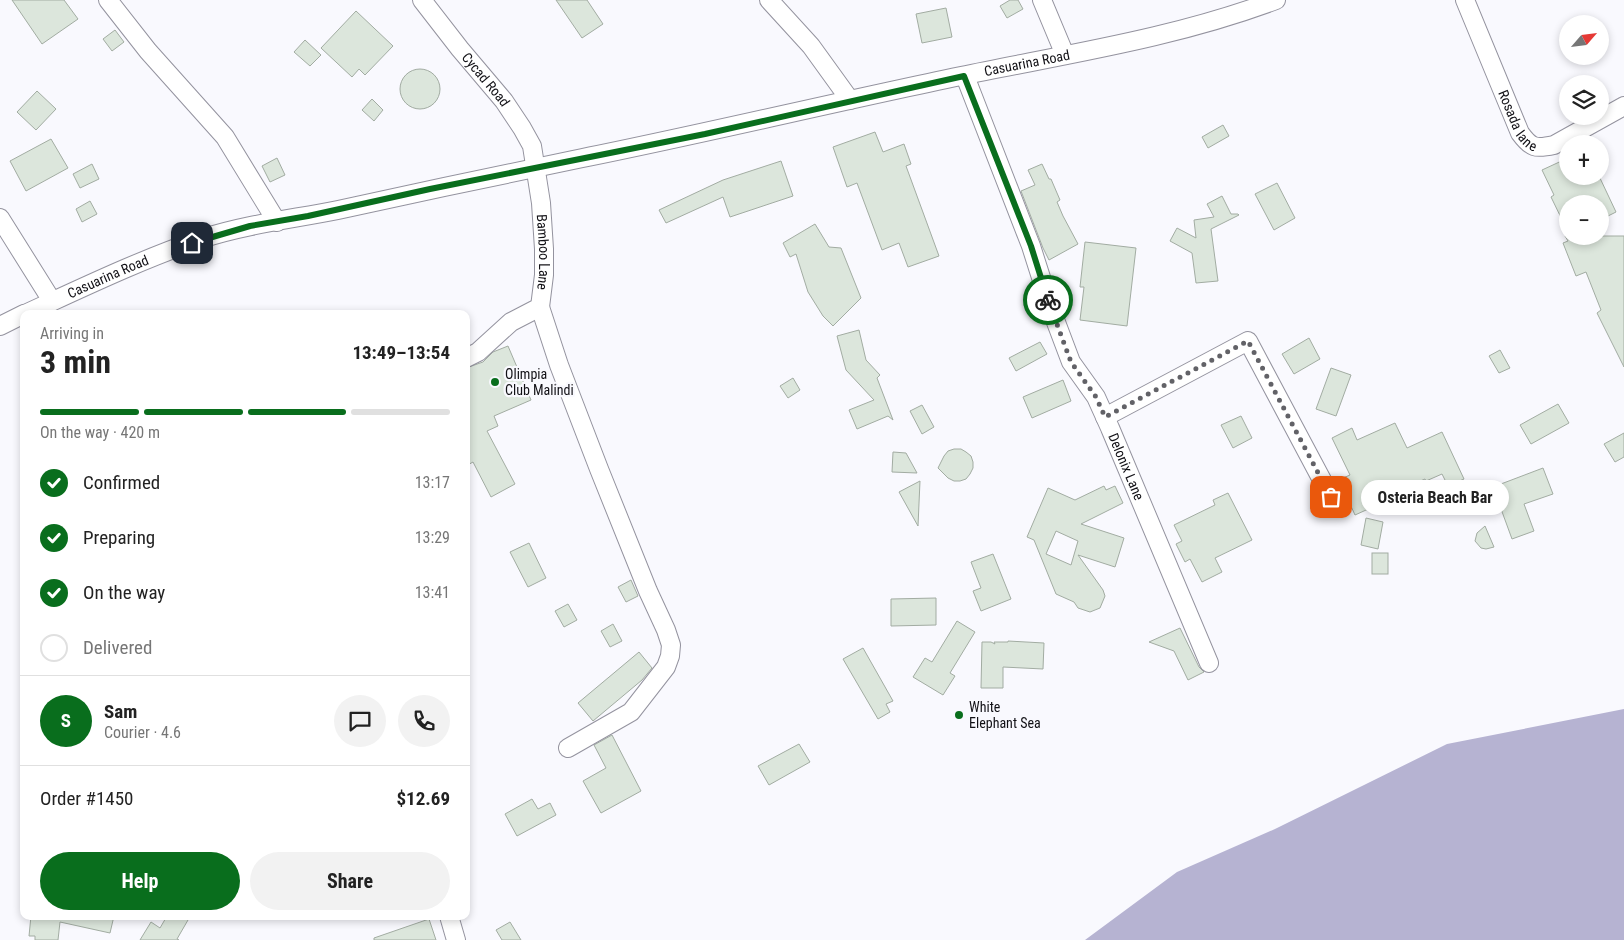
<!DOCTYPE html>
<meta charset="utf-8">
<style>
:root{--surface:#fff;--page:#f2f2f2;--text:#222;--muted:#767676;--line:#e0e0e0;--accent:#096e1d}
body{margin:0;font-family:"Roboto Condensed",sans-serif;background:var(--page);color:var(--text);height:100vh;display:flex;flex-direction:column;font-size:19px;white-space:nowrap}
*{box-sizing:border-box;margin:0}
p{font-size:16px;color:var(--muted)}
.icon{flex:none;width:28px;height:28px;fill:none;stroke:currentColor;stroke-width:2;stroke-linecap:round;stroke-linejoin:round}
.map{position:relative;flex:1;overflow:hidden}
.side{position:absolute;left:20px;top:310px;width:450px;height:610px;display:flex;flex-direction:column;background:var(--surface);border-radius:10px;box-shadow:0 2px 8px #0003}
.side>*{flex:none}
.needle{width:32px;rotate:62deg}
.buttons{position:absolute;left:1559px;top:15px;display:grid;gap:10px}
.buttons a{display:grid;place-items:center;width:50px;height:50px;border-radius:50%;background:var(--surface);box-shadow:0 2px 8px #0003;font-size:25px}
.pin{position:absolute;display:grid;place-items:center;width:42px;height:42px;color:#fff;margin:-21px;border-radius:10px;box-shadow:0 2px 8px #0006}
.courier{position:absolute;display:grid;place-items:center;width:50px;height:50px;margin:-25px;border:4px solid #096e1d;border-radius:50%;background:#fff;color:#222;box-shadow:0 1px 6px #0007}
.bubble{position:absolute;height:35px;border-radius:18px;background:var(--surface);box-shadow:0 2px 8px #0003;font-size:16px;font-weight:700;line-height:35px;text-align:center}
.summary em{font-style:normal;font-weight:700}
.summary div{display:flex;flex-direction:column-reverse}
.summary{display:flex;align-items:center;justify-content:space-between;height:85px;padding:0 20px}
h1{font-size:32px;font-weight:700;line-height:38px}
.bar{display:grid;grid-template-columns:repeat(4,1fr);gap:8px 5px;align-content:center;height:60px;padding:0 20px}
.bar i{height:6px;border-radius:4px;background:var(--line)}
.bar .current{background:var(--accent)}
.bar p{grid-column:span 4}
.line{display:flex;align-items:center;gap:12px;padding:0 20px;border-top:1px solid var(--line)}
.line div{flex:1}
.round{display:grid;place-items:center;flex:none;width:52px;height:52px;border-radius:26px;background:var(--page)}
ol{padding:0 20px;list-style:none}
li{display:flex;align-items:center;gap:15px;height:55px}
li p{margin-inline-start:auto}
li .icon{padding:5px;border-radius:50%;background:var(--accent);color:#fff;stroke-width:4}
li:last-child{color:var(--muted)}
li i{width:28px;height:28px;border:2px solid var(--line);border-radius:50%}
.action{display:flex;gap:10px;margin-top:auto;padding:10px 20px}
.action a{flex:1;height:58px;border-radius:30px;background:var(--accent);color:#fff;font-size:20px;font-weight:700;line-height:58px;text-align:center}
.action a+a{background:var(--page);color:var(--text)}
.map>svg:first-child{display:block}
</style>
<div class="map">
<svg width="1624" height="940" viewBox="0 0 1624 940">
<rect width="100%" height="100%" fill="#f9f9fe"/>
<path fill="#b6b3d2" d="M1624,709v231h-539l92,-68 98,-43 172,-85z"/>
<g fill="#dce6dc" stroke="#a2aca2" fill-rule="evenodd">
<path d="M12,0h52l14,19 -36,25z"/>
<path d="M556,0h31l16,24 -21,14z"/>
<path d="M1010,0h8l5,9 -16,9 -7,-12z"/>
<path d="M946,8l6,29 -30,6 -6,-29z"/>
<path d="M356,11l37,35 -28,29 -6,-6 -7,8 -31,-29z"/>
<path d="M115,30l9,12 -12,9 -9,-12z"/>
<path d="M305,40l16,15 -11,11 -16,-14z"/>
<circle cx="420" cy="89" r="20"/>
<path d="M37,91l19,18 -20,21 -19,-18z"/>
<path d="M372,99l11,11 -9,11 -12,-11z"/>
<path d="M1223,125l6,11 -21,12 -6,-11z"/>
<path d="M875,132l8,20 21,-8 7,20 -5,2 33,90 -31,11 -9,-24 -17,7 -25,-67 -10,4 -14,-40z"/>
<path d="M51,139l17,29 -42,23 -16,-30z"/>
<path d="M277,158l8,17 -15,7 -8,-16z"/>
<path d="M1568,158v18h31l17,36 -16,8v-16h-32v28l-17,-35 3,-2 -12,-25z"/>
<path d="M781,161l12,35 -63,21 -7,-20 -57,26 -7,-13 64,-30z"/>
<path d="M92,164l7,15 -19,9 -7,-14z"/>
<path d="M1042,164l7,15h2l9,21 -3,2 6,14 15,28 -29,16 -6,-12 -22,-57 14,-6 -7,-15z"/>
<path d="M1277,183l18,35 -21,12 -19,-36z"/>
<path d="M1222,196l9,18h7l1,1 -28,14 7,52 -22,2 -4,-30 -22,-12 7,-13 19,10 -2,-18 20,-3 -7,-13z"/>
<path d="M90,201l7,13 -15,8 -6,-13z"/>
<path d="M815,224l14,23 12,1 20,50 -28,28 -10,-10 -15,-24 -12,-38 -6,3 -7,-14z"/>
<path d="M1565,236h59v131l-27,-54 4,-3 -15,-38 -10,4 -13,-33 5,-2z"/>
<path d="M1085,242l51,6 -9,78 -47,-6 4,-33h-4z"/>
<path d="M859,330l7,30 14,15 -3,3 16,42 -5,-4 -31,13 -8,-19 25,-10 -28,-30 -9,-34z"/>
<path d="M1309,338l11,21 -26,15 -12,-20z"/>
<path d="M1040,342l7,12 -31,17 -7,-13z"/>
<path d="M508,346l23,54 -37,16 4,10 -11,5 28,53 -24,13 -18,-35 -7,4v-98l17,-6 10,-10z"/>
<path d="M1500,350l10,18 -11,5 -10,-17z"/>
<path d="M1331,368l20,7 -15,41 -20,-7z"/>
<path d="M793,378l7,12 -12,8 -8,-12z"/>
<path d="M1063,380l8,21 -39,17 -9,-21z"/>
<path d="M1558,404l11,19 -38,21 -11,-19z"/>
<path d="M922,405l12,22 -12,7 -12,-23z"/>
<path d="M1241,416l11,22 -19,10 -12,-23z"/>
<path d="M1395,423l12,25 35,-16 22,47 -16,7 -6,-12 -16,7 -1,-2 -32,14 2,4 -40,18 -5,-11 -3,1 -11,-24 14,-6 -18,-37 20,-10 5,12z"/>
<path d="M1624,433v24l-9,5 -11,-18z"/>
<path d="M954,449h7l5,3 5,4 2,6v6l-3,6 -4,5 -6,2h-6l-6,-3 -10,-10 6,-12 4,-5z"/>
<path d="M893,452l13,1 11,20 -25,-1z"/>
<path d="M1543,468l10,26 -29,10 10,27 -22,8 -19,-52z"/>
<path d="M920,481l-2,45 -19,-34z"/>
<path d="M1104,486l2,4 9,-4 8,17 -42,21 43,14 -9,29 -37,-12 25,35 2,6 -5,12 -10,4 -12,-4 -4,-6 -18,-8 -22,-54 -7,-3 21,-49 27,12zM1056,531l22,10 -7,24 -25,-11z"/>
<path d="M1228,493l24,47 -37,18 7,14 -20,10 -12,-23 -5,3 -9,-18 6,-3 -8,-16 41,-20 -2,-5z"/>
<path d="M1366,518l17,4 -5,27 -17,-4z"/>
<path d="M1485,526l9,21 -8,2 -5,-1 -6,-7 2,-8z"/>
<path d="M529,543l17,35 -18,9 -18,-35z"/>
<rect x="1372" y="553" width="16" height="21"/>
<path d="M993,554l18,45 -30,12 -8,-20 8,-3 -10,-26z"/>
<path d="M631,580l7,16 -12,6 -8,-15z"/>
<path d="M936,598v27l-45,1v-27z"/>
<path d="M568,604l9,16 -13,7 -9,-16z"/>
<path d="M957,621l18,11 -25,41 5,3 -12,19 -30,-18 12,-19 7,4z"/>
<path d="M613,624l9,17 -12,6 -9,-16z"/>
<path d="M1180,628l19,39 5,5 -16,8 -14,-29 -25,-9z"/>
<path d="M1008,641l36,2 -1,26 -40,-2v21h-22l1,-46h9l4,2 -1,-2h14z"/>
<path d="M863,648l30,53 -7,3 4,8 -12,7 -35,-60z"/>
<path d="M639,652l13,16 -10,12 -49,41 -15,-18z"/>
<path d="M612,735l29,56 -40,22 -18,-32 23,-13 -12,-23z"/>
<path d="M799,744l11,18 -41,23 -11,-19z"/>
<path d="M532,799l6,10 12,-6 6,12 -39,21 -12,-22z"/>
<path d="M31,916h83l-4,17 -50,-11 -2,18h-23v-4h-6z"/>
<path d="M167,916h14l7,4 -11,19 2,1h-39l11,-18 9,6z"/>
<path d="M429,919l7,21h-62v-2z"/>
<path d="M510,922l11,18h-19l-6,-10z"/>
</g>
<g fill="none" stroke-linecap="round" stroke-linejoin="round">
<g stroke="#94939f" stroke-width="20">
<g id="minor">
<path d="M108,0l40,51 77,86 52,85"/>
<path id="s1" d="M422,0l38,49 44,52 18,27 10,18 9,57 3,46v26l-4,32 -29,15 -33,30 -12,6"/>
<path d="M769,0l42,46 39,54"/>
<path d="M1042,0l23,55"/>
<path id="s2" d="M1465,0l55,133c11,15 15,16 34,12l70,-39"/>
<path id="s3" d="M965,76l66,170 20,63 20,53 25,35 14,31 99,235"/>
<path d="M0,218l52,83"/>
<path d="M540,307l19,58 40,104 49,122 18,39 5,15 -1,11 -4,11 -35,45 -63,36"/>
<path id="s4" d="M25,314c59,-27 117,-55 179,-76 44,-14 89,-19 134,-28 78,-17 157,-34 235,-50 130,-26 258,-57 388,-84 106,-22 214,-38 315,-76"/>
<path d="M0,326l24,-12"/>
<path d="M1105,417l143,-76 83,156"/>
<path d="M449,916l7,24"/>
</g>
</g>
<use href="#minor" stroke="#fff" stroke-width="18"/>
</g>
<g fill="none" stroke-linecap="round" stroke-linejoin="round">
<path stroke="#626267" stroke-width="5" stroke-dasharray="0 9" d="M1048,300l23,62 25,35 9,20 143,-76 83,156"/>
<path stroke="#096e1d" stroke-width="6" d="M192,243l58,-17 58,-10 122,-27 275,-55 259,-58 67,170 17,54"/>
</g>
<g fill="#096e1d" stroke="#f9f9fe" stroke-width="2">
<circle cx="495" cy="382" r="5"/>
<circle cx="959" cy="715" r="5"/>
</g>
<g text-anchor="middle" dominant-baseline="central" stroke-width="4.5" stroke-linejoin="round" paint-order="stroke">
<g font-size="14" fill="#111015" stroke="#f9f9fe">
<text stroke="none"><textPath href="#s4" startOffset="1036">Casuarina Road</textPath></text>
<text stroke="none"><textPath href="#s1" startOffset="102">Cycad Road</textPath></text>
<text stroke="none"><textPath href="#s2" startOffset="132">Rosada lane</textPath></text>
<text stroke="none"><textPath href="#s1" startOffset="290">Bamboo Lane</textPath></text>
<text stroke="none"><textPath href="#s4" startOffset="91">Casuarina Road</textPath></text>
<text stroke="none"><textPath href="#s3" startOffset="424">Delonix Lane</textPath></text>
</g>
<g font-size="14" fill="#111015" stroke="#f9f9fe" text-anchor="start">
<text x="505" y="374">Olimpia<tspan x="505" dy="16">Club Malindi</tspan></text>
<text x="969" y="707">White<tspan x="969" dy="16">Elephant Sea</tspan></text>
</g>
</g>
</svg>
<div class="buttons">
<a><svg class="needle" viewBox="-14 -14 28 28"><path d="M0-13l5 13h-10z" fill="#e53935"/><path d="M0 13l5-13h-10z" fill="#767676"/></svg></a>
<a><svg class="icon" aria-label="layers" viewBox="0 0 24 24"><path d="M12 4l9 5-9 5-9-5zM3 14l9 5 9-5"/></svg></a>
<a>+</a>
<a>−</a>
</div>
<div class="pin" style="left:1331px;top:497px;background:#ea580c"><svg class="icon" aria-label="bag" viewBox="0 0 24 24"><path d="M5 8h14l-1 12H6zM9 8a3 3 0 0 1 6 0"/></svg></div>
<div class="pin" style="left:192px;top:243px;background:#1f2937"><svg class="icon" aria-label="home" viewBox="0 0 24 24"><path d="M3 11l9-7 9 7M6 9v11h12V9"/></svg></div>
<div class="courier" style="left:1048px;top:300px"><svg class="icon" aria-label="bike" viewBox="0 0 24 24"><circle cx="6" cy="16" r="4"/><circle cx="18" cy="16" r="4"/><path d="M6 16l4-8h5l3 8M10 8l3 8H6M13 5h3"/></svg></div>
<div class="bubble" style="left:1361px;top:480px;width:148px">Osteria Beach Bar</div>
<section class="side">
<div class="summary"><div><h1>3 min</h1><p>Arriving in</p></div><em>13:49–13:54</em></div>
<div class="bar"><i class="current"></i><i class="current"></i><i class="current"></i><i></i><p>On the way · 420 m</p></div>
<ol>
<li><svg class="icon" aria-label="check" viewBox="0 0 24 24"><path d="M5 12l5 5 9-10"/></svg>Confirmed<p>13:17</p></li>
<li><svg class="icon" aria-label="check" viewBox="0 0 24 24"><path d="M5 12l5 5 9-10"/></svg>Preparing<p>13:29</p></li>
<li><svg class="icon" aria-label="check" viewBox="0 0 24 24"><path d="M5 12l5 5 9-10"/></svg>On the way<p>13:41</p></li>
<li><i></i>Delivered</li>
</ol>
<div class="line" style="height:90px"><b class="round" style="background:var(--accent);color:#fff">S</b><div><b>Sam</b><p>Courier · 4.6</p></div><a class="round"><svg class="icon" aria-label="chat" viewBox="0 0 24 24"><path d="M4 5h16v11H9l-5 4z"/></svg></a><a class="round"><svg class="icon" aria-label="phone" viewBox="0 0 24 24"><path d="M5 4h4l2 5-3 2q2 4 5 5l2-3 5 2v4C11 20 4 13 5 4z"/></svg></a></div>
<div class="line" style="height:65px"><div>Order #1450</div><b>$12.69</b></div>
<div class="action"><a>Help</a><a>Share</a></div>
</section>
</div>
